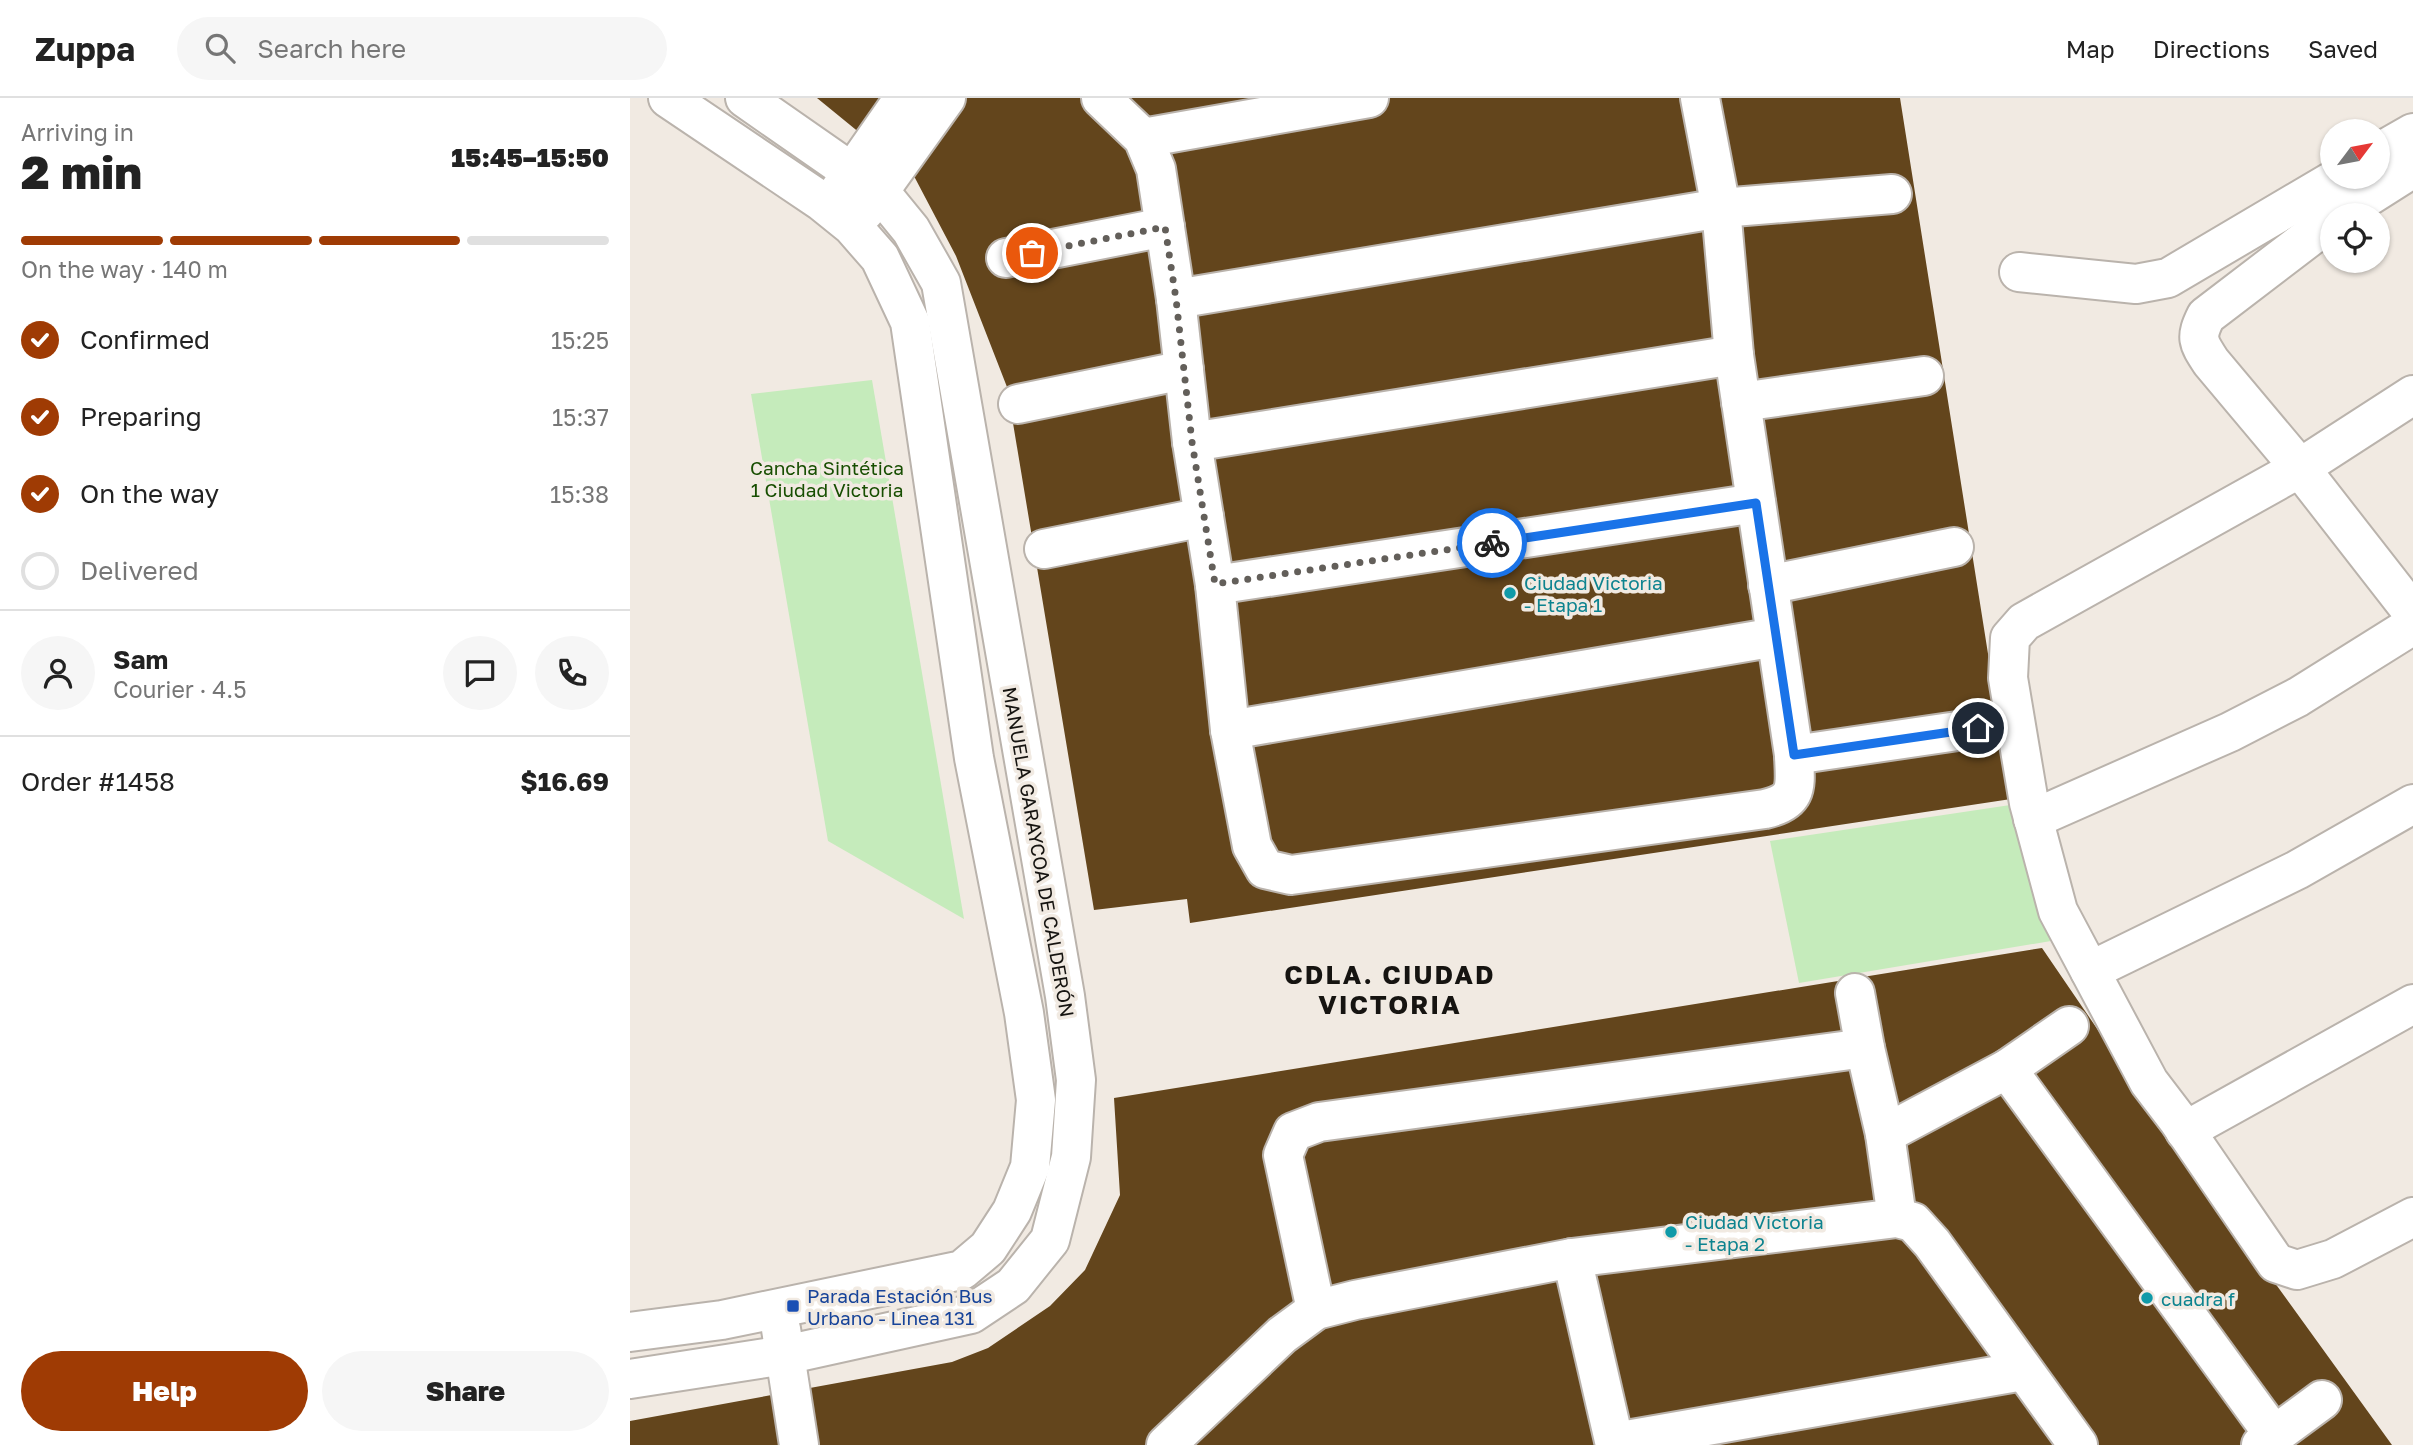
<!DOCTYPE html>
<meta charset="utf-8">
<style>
:root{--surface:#fff;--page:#f6f6f6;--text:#222;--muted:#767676;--line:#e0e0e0;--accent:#9f3b04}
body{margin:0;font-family:"Golos Text",sans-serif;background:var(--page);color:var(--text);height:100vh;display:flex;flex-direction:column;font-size:26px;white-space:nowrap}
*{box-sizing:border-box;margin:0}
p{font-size:23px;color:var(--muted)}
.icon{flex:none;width:38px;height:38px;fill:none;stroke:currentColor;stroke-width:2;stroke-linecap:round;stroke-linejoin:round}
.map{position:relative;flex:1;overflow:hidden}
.details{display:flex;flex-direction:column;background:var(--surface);width:630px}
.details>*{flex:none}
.needle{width:46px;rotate:58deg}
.controls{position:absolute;left:1690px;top:21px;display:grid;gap:14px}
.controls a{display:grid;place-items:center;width:70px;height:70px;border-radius:50%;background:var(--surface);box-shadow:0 2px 5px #0004;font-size:35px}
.pin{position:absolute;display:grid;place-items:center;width:60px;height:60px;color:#fff;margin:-30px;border:4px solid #fff;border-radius:50%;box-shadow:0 2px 7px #0007}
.courier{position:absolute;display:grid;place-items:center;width:70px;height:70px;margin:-35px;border:5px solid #1a73e8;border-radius:50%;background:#fff;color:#222;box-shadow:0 2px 9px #0007}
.headline em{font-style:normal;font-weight:800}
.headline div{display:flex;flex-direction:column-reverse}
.headline{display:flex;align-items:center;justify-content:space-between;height:119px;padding:0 21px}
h1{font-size:46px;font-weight:800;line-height:52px}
.bar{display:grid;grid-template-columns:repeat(4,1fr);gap:10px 7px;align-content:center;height:84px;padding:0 21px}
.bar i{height:9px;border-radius:5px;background:var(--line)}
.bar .current{background:var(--accent)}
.bar p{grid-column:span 4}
.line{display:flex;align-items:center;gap:18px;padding:0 21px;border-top:2px solid var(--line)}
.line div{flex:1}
.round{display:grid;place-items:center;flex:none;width:74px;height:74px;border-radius:37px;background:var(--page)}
ol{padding:0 21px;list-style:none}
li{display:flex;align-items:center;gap:21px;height:77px}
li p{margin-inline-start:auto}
li .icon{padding:7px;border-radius:50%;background:var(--accent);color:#fff;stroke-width:4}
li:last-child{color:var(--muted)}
li i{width:38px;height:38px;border:4px solid var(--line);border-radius:50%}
.primary-button{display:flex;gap:14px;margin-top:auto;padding:14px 21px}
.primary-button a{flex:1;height:80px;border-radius:42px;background:var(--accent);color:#fff;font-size:28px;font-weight:800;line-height:80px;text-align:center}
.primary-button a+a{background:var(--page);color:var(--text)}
header{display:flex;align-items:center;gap:42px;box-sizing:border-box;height:98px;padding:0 35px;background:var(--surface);border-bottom:2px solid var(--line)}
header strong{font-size:33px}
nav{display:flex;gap:38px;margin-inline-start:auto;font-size:24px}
.search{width:490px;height:63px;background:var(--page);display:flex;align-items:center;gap:18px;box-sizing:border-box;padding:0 24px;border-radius:38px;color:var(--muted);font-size:26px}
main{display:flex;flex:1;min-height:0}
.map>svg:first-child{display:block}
</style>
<header>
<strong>Zuppa</strong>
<div class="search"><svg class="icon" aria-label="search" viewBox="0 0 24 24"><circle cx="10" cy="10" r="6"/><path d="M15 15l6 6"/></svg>Search here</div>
<nav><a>Map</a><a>Directions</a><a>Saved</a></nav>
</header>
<main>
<section class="details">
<div class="headline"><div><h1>2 min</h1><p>Arriving in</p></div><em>15:45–15:50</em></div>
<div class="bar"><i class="current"></i><i class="current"></i><i class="current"></i><i></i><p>On the way · 140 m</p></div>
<ol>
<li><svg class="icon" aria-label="check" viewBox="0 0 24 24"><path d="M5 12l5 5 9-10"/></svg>Confirmed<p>15:25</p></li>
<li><svg class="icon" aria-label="check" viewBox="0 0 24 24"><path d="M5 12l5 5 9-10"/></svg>Preparing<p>15:37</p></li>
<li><svg class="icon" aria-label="check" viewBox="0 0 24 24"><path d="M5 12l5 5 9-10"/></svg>On the way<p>15:38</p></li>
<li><i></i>Delivered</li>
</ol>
<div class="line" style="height:126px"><a class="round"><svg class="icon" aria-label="person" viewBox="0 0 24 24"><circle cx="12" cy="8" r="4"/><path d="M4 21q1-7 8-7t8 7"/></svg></a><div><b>Sam</b><p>Courier · 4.5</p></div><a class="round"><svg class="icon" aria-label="chat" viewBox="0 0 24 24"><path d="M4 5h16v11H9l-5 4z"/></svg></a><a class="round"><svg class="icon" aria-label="phone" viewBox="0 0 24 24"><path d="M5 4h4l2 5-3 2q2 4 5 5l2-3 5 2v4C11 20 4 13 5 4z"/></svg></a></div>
<div class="line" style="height:91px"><div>Order #1458</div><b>$16.69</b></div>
<div class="primary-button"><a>Help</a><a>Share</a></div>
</section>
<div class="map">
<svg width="1783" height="1347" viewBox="0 0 1783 1347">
<rect width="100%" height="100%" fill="#f1eae2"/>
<g fill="#c5ebbb">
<path d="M242,282l92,539 -136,-78 -77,-447z"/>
<path d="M1387,706l34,137 -252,42 -29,-142z"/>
</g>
<g fill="#63451c">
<path d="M187,0h1083l111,701 -821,124 -3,-24 -93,11 -87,-523 -51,-131 -41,-78z"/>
<path d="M1412,850l157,230 193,267h-1762v-24l322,-59 36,-14 62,-42 35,-36 35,-75 -6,-97z"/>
</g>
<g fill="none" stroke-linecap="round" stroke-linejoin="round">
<g stroke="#bab3ac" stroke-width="42">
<g id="minor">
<path d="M471,0l42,40 13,31 20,130 16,143 23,143 15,145 22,116 13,23 26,6 474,-66c35,-8 30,-24 29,-54l-60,-400 -13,-147 -21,-110"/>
<path d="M513,40l226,-40"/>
<path d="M1748,55l35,-20"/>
<path d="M207,96l67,-96"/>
<path d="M235,113l81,-113"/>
<path d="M1709,117l74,-47"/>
<path d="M1703,121l-127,97c-11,22 -8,26 5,46l89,106 113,145"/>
<path d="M376,160l159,-31"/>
<path d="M1389,174l117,12 32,-6 171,-101"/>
<path d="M546,201l545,-91 171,-14"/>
<path d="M1783,297l-113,73 -276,154 -14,16 -2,40 21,125 29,108 91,171 29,38 98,143 21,7 36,-11 80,-42"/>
<path d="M1111,304l183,-26"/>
<path d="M388,306l166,-34"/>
<path d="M562,344l542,-87"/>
<path d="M414,451l160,-32"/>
<path d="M585,487l541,-82"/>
<path d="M1138,487l186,-38"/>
<path d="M600,632l546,-93"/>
<path d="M1164,657l184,-27"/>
<path d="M1403,721l197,-87 68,-35 115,-72"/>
<path d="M1460,873l207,-101 116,-66"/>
<path d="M1225,895l10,55 20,86 12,84"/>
<path d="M1377,971l267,366"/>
<path d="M1555,1033l228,-127"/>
<path d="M1255,1036l122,-65 62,-43"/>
<path d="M942,1160l43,187"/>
<path d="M686,1212l-33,-155 10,-23 26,-10 546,-74"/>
<path d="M151,1231l18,116"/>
<path d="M0,1234l92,-12 240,-50 26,-22 24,-37 18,-44 6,-67 -12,-87 -50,-255 -64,-436 -30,-64 -28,-32 -31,-25 -153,-103"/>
<path d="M0,1281l155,-24 186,-41 42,-28 37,-46 21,-83 5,-77 -11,-84 -124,-713 -30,-53 -31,-38 -135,-94"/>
<path d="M985,1344l408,-71"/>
<path d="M536,1347l116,-110 34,-25 39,-10 217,-42 325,-40 16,4 19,21 146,202"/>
<path d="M1631,1347l61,-45"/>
</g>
</g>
<use href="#minor" stroke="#fff" stroke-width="38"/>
</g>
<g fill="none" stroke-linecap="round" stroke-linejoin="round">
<path stroke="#635f5a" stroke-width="7" stroke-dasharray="0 12.6" d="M402,155l133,-26 11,72 16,143 23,142 277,-41"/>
<path stroke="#1a73e8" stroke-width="9" d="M862,445l264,-40 38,252 184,-27"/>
</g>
<g fill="#0f9aa8" stroke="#f1eae2" stroke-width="2.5">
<circle cx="880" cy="495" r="7"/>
<circle cx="1041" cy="1134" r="7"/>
<circle cx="1517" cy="1200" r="7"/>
</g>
<rect fill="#1a4fb4" stroke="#f1eae2" stroke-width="2.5" x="156" y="1201" width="14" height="14" rx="3.5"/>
<g text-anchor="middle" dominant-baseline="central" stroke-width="7" stroke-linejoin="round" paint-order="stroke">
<g font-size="19" fill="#174e01" stroke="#f1eae2">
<text x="197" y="369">Cancha Sintética<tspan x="197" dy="22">1 Ciudad Victoria</tspan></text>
</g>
<g font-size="19" fill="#0d838f" stroke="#f1eae2" text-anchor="start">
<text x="894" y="484">Ciudad Victoria<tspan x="894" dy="22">- Etapa 1</tspan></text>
<text x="1055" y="1123">Ciudad Victoria<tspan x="1055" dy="22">- Etapa 2</tspan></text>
<text x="1531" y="1200">cuadra f</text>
</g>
<g font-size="19" fill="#161411" stroke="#f1eae2">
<text transform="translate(409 754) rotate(80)">MANUELA GARAYCOA DE CALDERÓN</text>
</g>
<g font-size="19" fill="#164399" stroke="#f1eae2" text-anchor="start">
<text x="177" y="1197">Parada Estación Bus<tspan x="177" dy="22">Urbano - Linea 131</tspan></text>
</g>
<g font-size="26" font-weight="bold" letter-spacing="2" fill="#161411" stroke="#f1eae2">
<text x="760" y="876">CDLA. CIUDAD<tspan x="760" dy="30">VICTORIA</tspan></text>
</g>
</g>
</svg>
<div class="controls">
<a><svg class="needle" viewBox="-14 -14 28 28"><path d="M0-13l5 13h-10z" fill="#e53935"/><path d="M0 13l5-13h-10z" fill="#767676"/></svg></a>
<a><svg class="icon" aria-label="locate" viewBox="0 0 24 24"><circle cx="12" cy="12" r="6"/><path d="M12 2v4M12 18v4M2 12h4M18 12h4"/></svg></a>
</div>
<div class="pin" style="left:402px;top:155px;background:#ea580c"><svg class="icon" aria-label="bag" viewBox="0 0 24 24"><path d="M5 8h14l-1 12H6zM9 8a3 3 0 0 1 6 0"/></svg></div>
<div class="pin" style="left:1348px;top:630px;background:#1f2937"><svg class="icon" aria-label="home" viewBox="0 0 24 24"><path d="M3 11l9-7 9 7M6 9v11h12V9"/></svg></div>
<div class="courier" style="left:862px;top:445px"><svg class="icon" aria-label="bike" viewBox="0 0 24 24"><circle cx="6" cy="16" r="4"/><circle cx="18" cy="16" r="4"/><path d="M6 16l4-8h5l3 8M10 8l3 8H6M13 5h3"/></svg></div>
</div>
</main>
